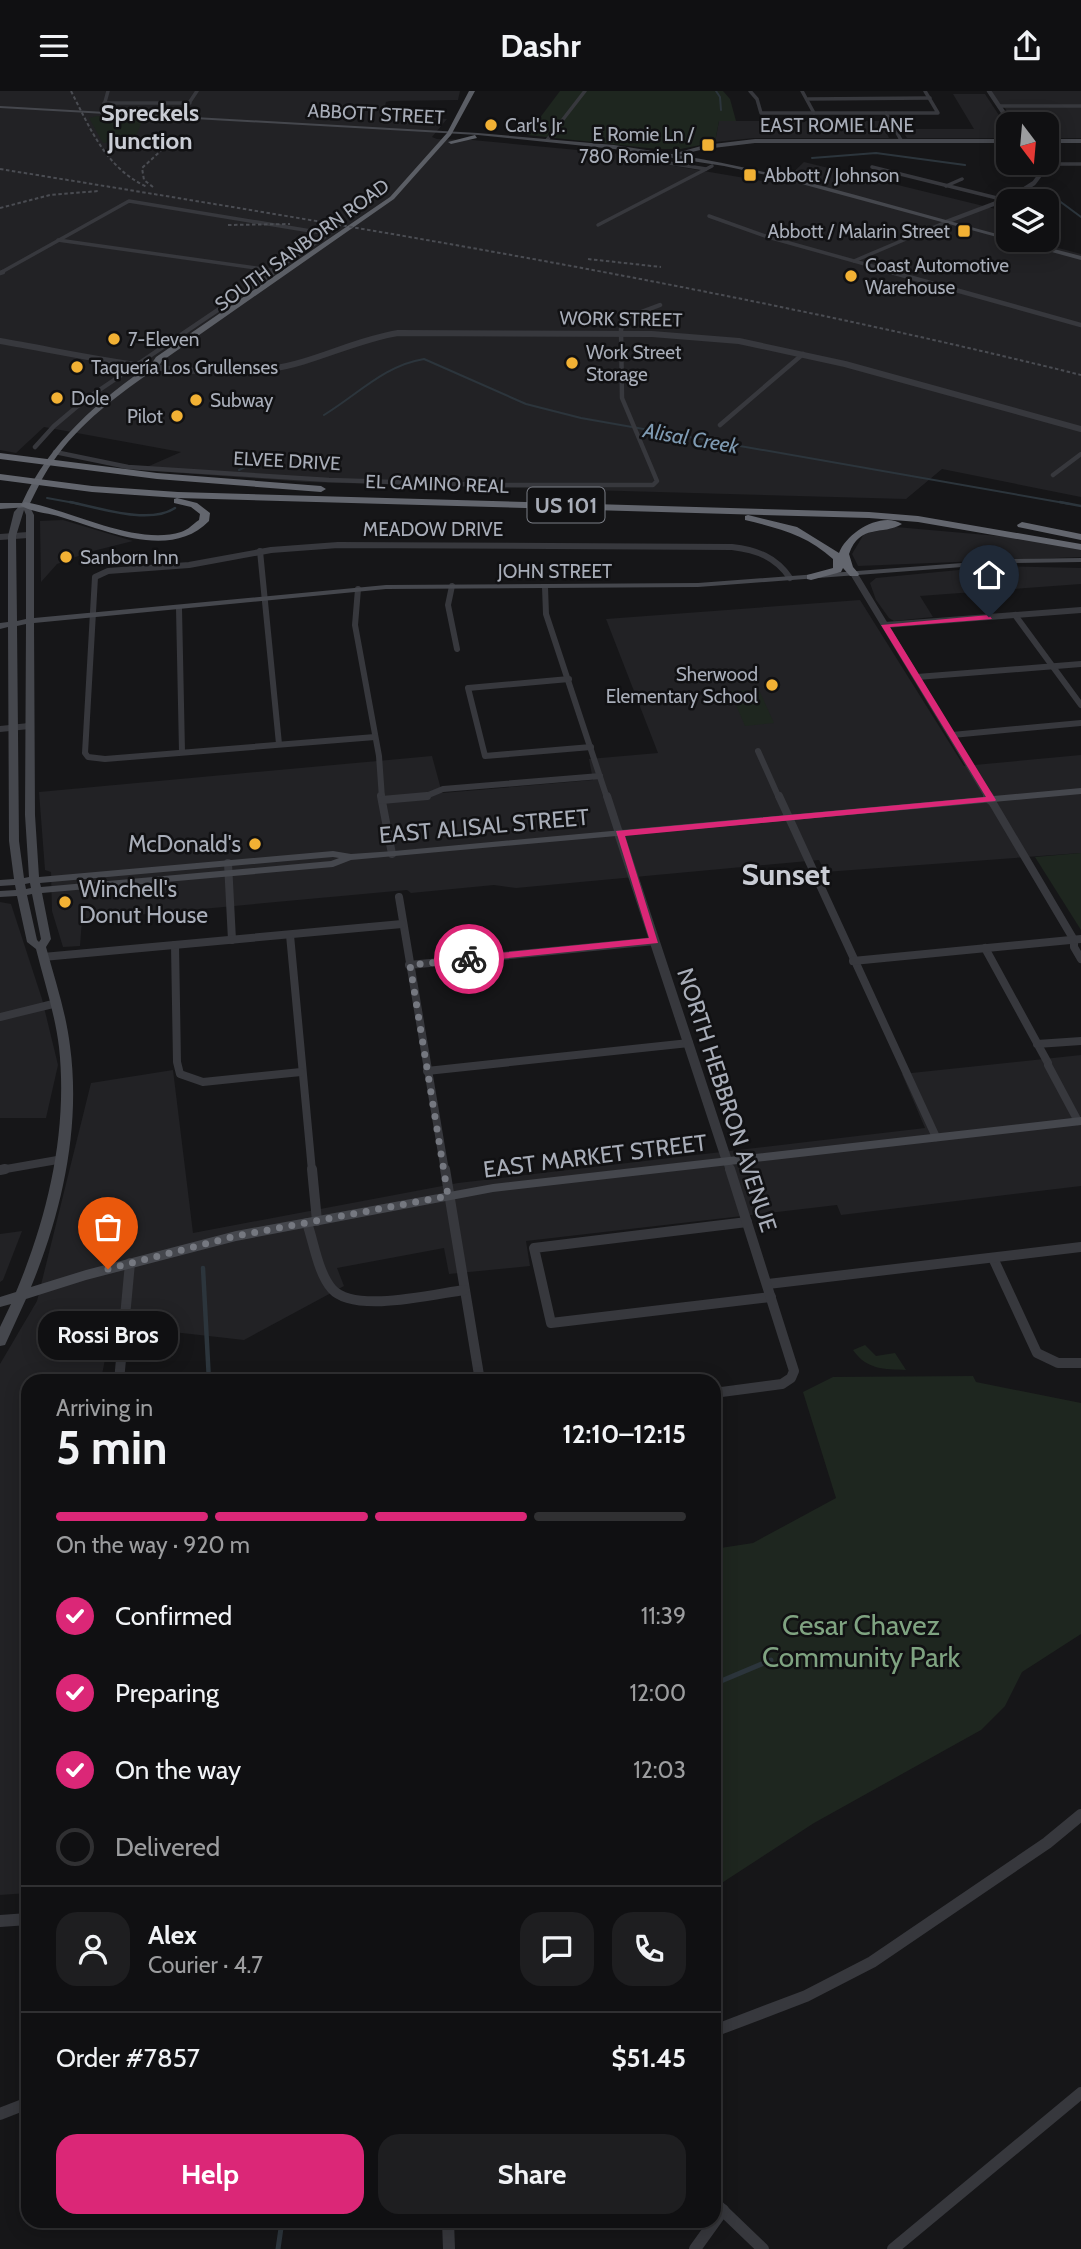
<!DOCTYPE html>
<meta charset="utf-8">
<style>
:root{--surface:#101012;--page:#1e1e20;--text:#f1f3f6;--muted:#9c9d9f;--line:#303032;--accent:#db2777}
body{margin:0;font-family:Cabin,sans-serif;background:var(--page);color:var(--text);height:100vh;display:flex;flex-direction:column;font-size:26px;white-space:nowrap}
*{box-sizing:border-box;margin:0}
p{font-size:23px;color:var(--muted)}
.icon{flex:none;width:38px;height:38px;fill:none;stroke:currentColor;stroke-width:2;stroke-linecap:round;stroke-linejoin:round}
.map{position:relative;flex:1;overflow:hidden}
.drawer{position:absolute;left:21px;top:1283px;width:700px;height:854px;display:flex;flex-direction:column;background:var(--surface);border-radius:21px;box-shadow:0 4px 18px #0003,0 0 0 2px var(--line)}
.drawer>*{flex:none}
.needle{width:46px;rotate:164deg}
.fabs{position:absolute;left:996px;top:21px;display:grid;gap:14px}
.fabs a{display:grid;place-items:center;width:63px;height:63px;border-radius:14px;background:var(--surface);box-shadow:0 4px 18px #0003,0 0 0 2px var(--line);font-size:35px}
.pin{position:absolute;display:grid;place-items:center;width:60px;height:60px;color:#fff;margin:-72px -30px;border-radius:50% 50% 50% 0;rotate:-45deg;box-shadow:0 0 7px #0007}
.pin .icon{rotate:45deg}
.courier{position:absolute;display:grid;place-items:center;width:70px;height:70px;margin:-35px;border:5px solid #db2777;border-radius:50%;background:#fff;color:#222;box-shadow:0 2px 9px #0007}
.bubble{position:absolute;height:49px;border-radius:21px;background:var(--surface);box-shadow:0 4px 18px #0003,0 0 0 2px var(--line);font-size:23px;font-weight:700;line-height:49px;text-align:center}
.overview em{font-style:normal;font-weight:700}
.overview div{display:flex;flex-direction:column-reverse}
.overview{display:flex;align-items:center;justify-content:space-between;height:119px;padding:0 35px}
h1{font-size:46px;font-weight:700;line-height:52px}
.bar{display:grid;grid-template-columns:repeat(4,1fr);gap:10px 7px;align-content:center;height:84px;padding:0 35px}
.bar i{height:9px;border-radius:5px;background:var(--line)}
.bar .current{background:var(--accent)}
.bar p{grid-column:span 4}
.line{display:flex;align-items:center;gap:18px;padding:0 35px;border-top:2px solid var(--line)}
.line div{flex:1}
.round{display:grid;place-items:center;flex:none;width:74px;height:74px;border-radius:21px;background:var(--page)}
ol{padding:0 35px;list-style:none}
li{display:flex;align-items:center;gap:21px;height:77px}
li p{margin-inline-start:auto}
li .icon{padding:7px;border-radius:50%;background:var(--accent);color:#fff;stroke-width:4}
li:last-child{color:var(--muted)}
li i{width:38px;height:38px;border:4px solid var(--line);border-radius:50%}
.button{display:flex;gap:14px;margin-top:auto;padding:14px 35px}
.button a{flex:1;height:80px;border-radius:21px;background:var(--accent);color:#fff;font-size:28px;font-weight:700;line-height:80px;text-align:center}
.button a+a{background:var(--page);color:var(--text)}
header{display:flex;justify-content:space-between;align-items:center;height:91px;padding:0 35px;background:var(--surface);font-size:32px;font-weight:700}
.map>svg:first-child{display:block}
</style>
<header><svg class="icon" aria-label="menu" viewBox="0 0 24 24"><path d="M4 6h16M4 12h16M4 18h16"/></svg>Dashr<svg class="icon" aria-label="share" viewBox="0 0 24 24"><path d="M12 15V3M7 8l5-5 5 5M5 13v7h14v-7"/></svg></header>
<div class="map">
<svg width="1081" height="2158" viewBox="0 0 1081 2158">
<rect width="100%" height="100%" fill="#161618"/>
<g fill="#222225">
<path d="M0,0h460l-2,9 -68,1 -4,1 -3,12 64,5 -15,18 5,2 35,1 159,15 2,4 148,25 23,-22 204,50v28h31l-3,2 45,12v243l-139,-28 -36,30 -601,-17 -165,-12 41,-18 -137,-25 -28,26 -16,-3z"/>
<path d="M989,0h92v15h-82z"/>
<path d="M953,3h32l23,35v9h-101l-6,-9h73z"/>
<path d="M1004,16h77v31h-34l-1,-14h-29z"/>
<path d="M719,30h162l8,17h-135l-39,4z"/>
<path d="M63,429l70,21 -44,11 -32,12 -16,18 -1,-61z"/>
<path d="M896,436l124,11 61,12v7l-223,9 -6,-12 12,-20z"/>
<path d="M1000,475l81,2v16l-161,12 13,21 -39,4 -5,-3 -13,-18 -6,-17 6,-5z"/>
<path d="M860,509l104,166 117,-11v98l-256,19 -6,-12 -303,28 -22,-3 -83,8 -4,-3 -325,30 -2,26 -17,1 -11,-36 -1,-39 -6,-2 -6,-78 393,-36 10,37 151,-13 -4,-21 69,-6 -52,-134z"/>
<path d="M0,811l11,2 31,95 16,66 -12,53h-46z"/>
<path d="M1081,964v131l-240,29 -4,-10 -311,36 4,25 -81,8 -5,-26 -107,20 7,18 -100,54 -133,-15 -10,56h-73v512l-28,2v-531l37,-63 54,-218 82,-13 20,163 265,-50 467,-55 -23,-54z"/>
<path d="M22,1140l-19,49 -3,2v-48z"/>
</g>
<g fill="#1e261f">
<path d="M560,0h163l7,8 6,22h-17l-4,21 -34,7h-24l-130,-14z"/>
<path d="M97,25l45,3h1l-9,22 -31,2 -14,-25z"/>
<path d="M759,599l15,33 -29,3 -15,-35z"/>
<path d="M1081,762v77l-46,-73z"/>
<path d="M865,1254l11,11 19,-3 11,17c-22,-1 -39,0 -53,-20z"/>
<path d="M973,1285l3,6 105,21v231l-59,38 -17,34 -24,24 -167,93 -100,65v-339l39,-6 83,-45 -33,-106 30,-15z"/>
</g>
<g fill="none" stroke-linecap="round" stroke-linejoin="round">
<g stroke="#2c353c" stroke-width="2">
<path d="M716,0l4,6 1,13"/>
<path d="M812,67l64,-5 89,12"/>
<path d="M1054,106l27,20"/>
<path d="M324,324c33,-20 61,-50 100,-56l102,45 55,14 489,86"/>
<path d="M239,379l8,-4"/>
<path d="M47,407l33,6"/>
</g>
<g stroke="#2c353c" stroke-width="2.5">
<path d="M70,411c29,6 80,23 105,6"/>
<path d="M1060,411l21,4"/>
</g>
<path stroke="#2c353c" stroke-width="4.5" d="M203,1177l6,113"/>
<g stroke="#2c353c" stroke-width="5">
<path d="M714,1593l57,-24"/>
<path d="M278,2158l4,-28"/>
</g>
<g stroke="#37383d" stroke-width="3.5">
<path d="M750,0l7,8 4,14h177l-13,-22"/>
<path d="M802,0l12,22"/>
<path d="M808,8l122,-1"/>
<path d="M104,12h86"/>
<path d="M999,15h82"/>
<path d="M102,22l6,-22"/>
<path d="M886,22l15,27"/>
<path d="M179,27l18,-27"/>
<path d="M547,49l38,-49"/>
<path d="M625,65l81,13"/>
<path d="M1038,73h43"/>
<path d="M872,76l137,34"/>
<path d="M946,95l16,-7"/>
<path d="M709,125l59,21 129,36"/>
<path d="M598,134l114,-59"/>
<path d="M58,149l219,31"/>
<path d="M854,170l92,-39"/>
<path d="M0,182l129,-72 200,33"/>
<path d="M271,182l58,-39"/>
</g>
<g stroke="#37383d" stroke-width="4.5">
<path d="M891,181l190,53"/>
<path d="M0,182l3,-1"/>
<path d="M720,334l83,-71"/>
<path d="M35,356l19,-21 32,-27 188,-127"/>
<path d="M55,361l73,15 201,13 160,5h164l4,-4 -35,-83 -1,-69 7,-12 32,-12"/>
<path d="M1053,384l28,-21"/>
</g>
<g stroke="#37383d" stroke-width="6">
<path d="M0,446l28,-2"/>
<path d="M260,460l19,193"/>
<path d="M452,495l-4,19 9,44"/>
<path d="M545,496l1,27 61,184"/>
<path d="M358,498l-3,36 24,131 3,42"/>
<path d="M179,517l3,144"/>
<path d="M1015,524l66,90"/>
<path d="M885,534l196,-15"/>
<path d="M917,586l164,-13"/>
<path d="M569,588l-101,9 17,68 106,-9"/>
<path d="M0,638l29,-3"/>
<path d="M952,644l129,-12"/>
<path d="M375,646l-270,22 -17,-2 -3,-4 10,-176 13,-6 81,-6 82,-15 67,-5 394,2c25,3 44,10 58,31"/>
<path d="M758,660l21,47"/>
<path d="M409,707l17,-2 17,-7 157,-13"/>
</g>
<g stroke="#37383d" stroke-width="8">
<path d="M381,705l11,58"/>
<path d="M607,705l12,37"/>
<path d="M779,705l157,341"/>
<path d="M382,709l45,-4"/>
<path d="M991,709l83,140v7l7,12"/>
<path d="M228,772l4,77"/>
<path d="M399,806l46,274"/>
<path d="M290,844l22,236"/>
<path d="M175,854l2,117 3,12 23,8 98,-10"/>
<path d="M985,857l63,115"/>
<path d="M43,866l359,-33"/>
<path d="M853,870l228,-22"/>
<path d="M409,874l246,-24"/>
<path d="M0,926l57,-14"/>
<path d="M1037,953l44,-3"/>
<path d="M1048,974l30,56"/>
<path d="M427,980l262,-28"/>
<path d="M727,1070l3,10"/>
<path d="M0,1079l63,-11"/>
</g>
<g stroke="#37383d" stroke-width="10">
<path d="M312,1078l5,52"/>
<path d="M445,1078l35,212"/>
<path d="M0,1079l5,-1"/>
<path d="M747,1131l-213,26 17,75 220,-26"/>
<path d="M307,1132c7,20 11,50 25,66 22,25 102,5 132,1"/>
<path d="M993,1167l44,95 21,10h23"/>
<path d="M768,1193l313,-37"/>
<path d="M119,1290l11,-118"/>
<path d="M714,1302l68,-9 9,-6 3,-7 -64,-202"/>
</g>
<g stroke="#37383d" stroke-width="12">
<path d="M0,1830l28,-2"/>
<path d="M714,1940l92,-35 66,-34 175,-119 34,-28"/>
<path d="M0,2023l28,-11"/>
<path d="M714,2111l49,47"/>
<path d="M448,2130l1,28"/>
<path d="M695,2158l28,-39"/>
<path d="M893,2158l188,-156"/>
</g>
<g stroke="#37383d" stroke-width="4.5">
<path d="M989,0l22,33"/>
<path d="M946,131l66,-25 22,-14 6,-8 -3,-12"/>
</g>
<path stroke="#37383d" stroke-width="6" d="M0,250c88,15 180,39 270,28 44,-6 84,-29 128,-36l254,1 87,7 106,23 236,65"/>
<path stroke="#37383d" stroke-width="7" d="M854,483l135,224"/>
<g stroke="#37383d" stroke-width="10">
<path d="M988,705l3,4"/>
<path d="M619,742l108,328"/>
</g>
<g fill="#45474d" fill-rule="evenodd">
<path d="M0,15l478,27 136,12 58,9 33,-9 50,-6h253v4h-253l-50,6 -27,6c112,18 221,53 330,82v3h11l62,16v4l-305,-83 -52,-11 -110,-17 -136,-14 -478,-27z"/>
<rect x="1046" y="48" width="35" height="4"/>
<path d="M22,412h6l6,12v103l352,-33 312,-2 317,-24 66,-1v4l-66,1 -317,24 -312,2 -352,34 1,192 4,62 294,-26 18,3 43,-3 687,-63v6l-730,66 -18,7 -291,26 9,46 -5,8c9,33 20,65 24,99 11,81 -8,166 -39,241l55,-17 150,-39 257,-47 588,-67v8l-588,67 -257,49 -150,39 -60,19 -21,46 -5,1v-19l11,-23 -11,3v-10l16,-5c32,-76 52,-161 43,-245 -4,-33 -15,-66 -23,-98l-9,-7 -10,-46 -17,1v-6l16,-1 -1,-5 -15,1v-6l14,-1 -5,-38 -1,-214 -8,2v-6l8,-1v-86l6,-24zM24,419l2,5v104l-9,2 -1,-85zM26,533l-1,191 4,62 -5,1 -5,-37 -2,-215zM333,766l6,1 -8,3 -290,26 -1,-4zM30,792l1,5 -5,1 -1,-5zM32,803l9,45 -2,3 -2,-2 -10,-45z"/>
</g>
<g fill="#5b5e65" fill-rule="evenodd">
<path d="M469,0h6l-24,44 -57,64 -232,162 -4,6c-39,27 -79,56 -106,96 -10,14 -16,29 -24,44l-28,2v-6h22c28,-62 76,-101 130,-140l4,-6 234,-160 57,-64z"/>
<path d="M475,44l2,3 -26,6 -3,-2z"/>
</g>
<g fill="#63666e" fill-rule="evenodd">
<path d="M0,362l157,20 164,13 5,3 -5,3 -164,-13 -157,-20z"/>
<path d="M0,383l92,12 86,6 691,20 49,4 163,28v6l-163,-28 -49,-4 -691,-20 -86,-6 -92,-12z"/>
<path d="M177,407l20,5 13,10 -1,8c-39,40 -103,9 -148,-4 -12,-4 -31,-5 -41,-12l5,-3c45,8 111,44 156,30 7,-2 12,-8 18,-12l1,-6 -9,-7 -17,-4v-4z"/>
<path d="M748,424l49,12 42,26c8,-21 43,-42 63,-29 -20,12 -42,-1 -53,30l4,13 6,7 -1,2h-8l-7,-8 -2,4 -30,8 -4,-1v-4l26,-7v-9c-26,-24 -55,-31 -88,-39v-4z"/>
<path d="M1022,431l59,12v6l-63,-13 -1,-2z"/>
</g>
<g stroke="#4a4c52" stroke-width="2" stroke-dasharray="3.5 2.5" stroke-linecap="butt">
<path d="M71,0c20,39 35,77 76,96"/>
<path d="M0,78c363,59 724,117 1081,206"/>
<path d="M153,96l-9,-7 -2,-12 22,-20"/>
<path d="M0,117l50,-13 49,-4"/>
<path d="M228,134l62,-1"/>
<path d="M588,168l73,8"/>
</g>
</g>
<path fill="#db2777" d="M989,524l3,4 -102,8 106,173 -1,1 -370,35 33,107 -189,19 -5,-3 5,-3 180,-18 -33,-107 370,-34 -105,-172z"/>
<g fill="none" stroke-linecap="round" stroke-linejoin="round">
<path stroke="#757880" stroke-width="7" stroke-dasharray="0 12.6" d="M108,1178l128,-33 212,-40 -38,-231 59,-6"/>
</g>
<g fill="#f2b134" stroke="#111113" stroke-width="2.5">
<circle cx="491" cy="34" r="7"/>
<rect x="701" y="47" width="14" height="14" rx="3.5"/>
<rect x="743" y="77" width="14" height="14" rx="3.5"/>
<rect x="957" y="133" width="14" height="14" rx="3.5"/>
<circle cx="851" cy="185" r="7"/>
<circle cx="114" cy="248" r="7"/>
<circle cx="572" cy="272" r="7"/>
<circle cx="77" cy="276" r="7"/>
<circle cx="57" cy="307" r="7"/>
<circle cx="196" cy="309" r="7"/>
<circle cx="177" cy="325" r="7"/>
<circle cx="66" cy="466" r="7"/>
<circle cx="772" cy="594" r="7"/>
<circle cx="255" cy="753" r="7"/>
<circle cx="65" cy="811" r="7"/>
</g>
<g text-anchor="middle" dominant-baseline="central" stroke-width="5" stroke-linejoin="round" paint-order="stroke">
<g font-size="19" fill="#a8adb8" stroke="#111113">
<text transform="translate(376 23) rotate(3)">ABBOTT STREET</text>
<text x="837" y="34">EAST ROMIE LANE</text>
<text transform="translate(302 154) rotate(-36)">SOUTH SANBORN ROAD</text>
<text transform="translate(621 228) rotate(1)">WORK STREET</text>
<text transform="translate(287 370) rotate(3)">ELVEE DRIVE</text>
<text transform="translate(437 393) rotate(2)">EL CAMINO REAL</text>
<text x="433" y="438">MEADOW DRIVE</text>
<text x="555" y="480">JOHN STREET</text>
</g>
<g font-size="19" fill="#a8adb8" stroke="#111113" text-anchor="start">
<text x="505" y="34">Carl's Jr.</text>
<text x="694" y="43" text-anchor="end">E Romie Ln /<tspan x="694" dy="22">780 Romie Ln</tspan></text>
<text x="764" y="84">Abbott / Johnson</text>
<text x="950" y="140" text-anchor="end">Abbott / Malarin Street</text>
<text x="865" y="174">Coast Automotive<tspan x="865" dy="22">Warehouse</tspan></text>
<text x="128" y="248">7-Eleven</text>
<text x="586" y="261">Work Street<tspan x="586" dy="22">Storage</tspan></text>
<text x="91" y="276">Taquería Los Grullenses</text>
<text x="71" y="307">Dole</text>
<text x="210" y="309">Subway</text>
<text x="163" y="325" text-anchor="end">Pilot</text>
<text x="80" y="466">Sanborn Inn</text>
<text x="758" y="583" text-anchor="end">Sherwood<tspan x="758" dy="22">Elementary School</tspan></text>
</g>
<g font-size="21" font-style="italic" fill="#7f9bb3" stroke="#111113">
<text transform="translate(691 347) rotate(10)">Alisal Creek</text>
</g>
<rect fill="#111113" stroke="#7b7e86" stroke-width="2" x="527.5" y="396.5" width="77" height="35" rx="5"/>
<g font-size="21" font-weight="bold" fill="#a8adb8">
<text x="566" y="414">US 101</text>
</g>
<g font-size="23" fill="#a8adb8" stroke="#111113">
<text transform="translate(484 735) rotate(-5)">EAST ALISAL STREET</text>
<text transform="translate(727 1009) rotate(72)">NORTH HEBBRON AVENUE</text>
<text transform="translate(595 1065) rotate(-7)">EAST MARKET STREET</text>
</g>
<g font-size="23" fill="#a8adb8" stroke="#111113" text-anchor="end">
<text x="241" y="753">McDonald's</text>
<text x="79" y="798" text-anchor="start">Winchell's<tspan x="79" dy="26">Donut House</tspan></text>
</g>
<g font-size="24" font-weight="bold" fill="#c9ccd4" stroke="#111113">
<text x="150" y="21">Spreckels<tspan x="150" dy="28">Junction</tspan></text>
</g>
<g font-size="28" fill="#7fa381" stroke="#111113">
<text x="861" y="1534">Cesar Chavez<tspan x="861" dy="32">Community Park</tspan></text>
</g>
<g font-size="30" font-weight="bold" fill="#c9ccd4" stroke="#111113">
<text x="786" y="783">Sunset</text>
</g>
</g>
</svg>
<div class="fabs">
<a><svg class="needle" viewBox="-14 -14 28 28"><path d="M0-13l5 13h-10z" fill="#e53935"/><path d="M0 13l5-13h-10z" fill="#9c9d9f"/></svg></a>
<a><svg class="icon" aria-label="layers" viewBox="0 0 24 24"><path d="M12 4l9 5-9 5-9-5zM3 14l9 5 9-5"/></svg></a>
</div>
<div class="pin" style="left:108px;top:1178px;background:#ea580c"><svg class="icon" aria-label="bag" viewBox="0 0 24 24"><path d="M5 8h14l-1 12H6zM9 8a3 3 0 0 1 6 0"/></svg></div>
<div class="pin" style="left:989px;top:526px;background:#1f2937"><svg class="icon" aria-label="home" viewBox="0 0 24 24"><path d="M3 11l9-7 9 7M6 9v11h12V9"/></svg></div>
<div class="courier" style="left:469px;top:868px"><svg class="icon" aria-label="bike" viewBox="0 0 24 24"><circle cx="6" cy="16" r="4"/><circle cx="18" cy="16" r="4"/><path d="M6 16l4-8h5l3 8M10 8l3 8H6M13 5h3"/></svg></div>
<div class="bubble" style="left:38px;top:1220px;width:140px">Rossi Bros</div>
<section class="drawer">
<div class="overview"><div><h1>5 min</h1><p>Arriving in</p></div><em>12:10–12:15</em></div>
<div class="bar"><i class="current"></i><i class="current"></i><i class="current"></i><i></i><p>On the way · 920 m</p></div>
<ol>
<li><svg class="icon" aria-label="check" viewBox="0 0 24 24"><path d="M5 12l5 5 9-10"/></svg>Confirmed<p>11:39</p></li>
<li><svg class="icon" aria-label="check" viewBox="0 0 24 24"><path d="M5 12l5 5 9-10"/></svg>Preparing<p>12:00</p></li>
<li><svg class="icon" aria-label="check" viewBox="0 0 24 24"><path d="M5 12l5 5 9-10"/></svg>On the way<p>12:03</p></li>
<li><i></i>Delivered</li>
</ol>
<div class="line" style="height:126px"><a class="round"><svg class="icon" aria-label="person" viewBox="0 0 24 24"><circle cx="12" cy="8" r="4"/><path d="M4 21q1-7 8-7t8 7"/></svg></a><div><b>Alex</b><p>Courier · 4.7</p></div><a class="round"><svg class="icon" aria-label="chat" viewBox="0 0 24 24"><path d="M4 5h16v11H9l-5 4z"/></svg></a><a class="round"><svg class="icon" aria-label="phone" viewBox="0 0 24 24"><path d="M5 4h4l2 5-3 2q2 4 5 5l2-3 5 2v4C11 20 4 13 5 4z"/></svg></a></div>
<div class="line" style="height:91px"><div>Order #7857</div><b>$51.45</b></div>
<div class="button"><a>Help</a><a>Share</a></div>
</section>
</div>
